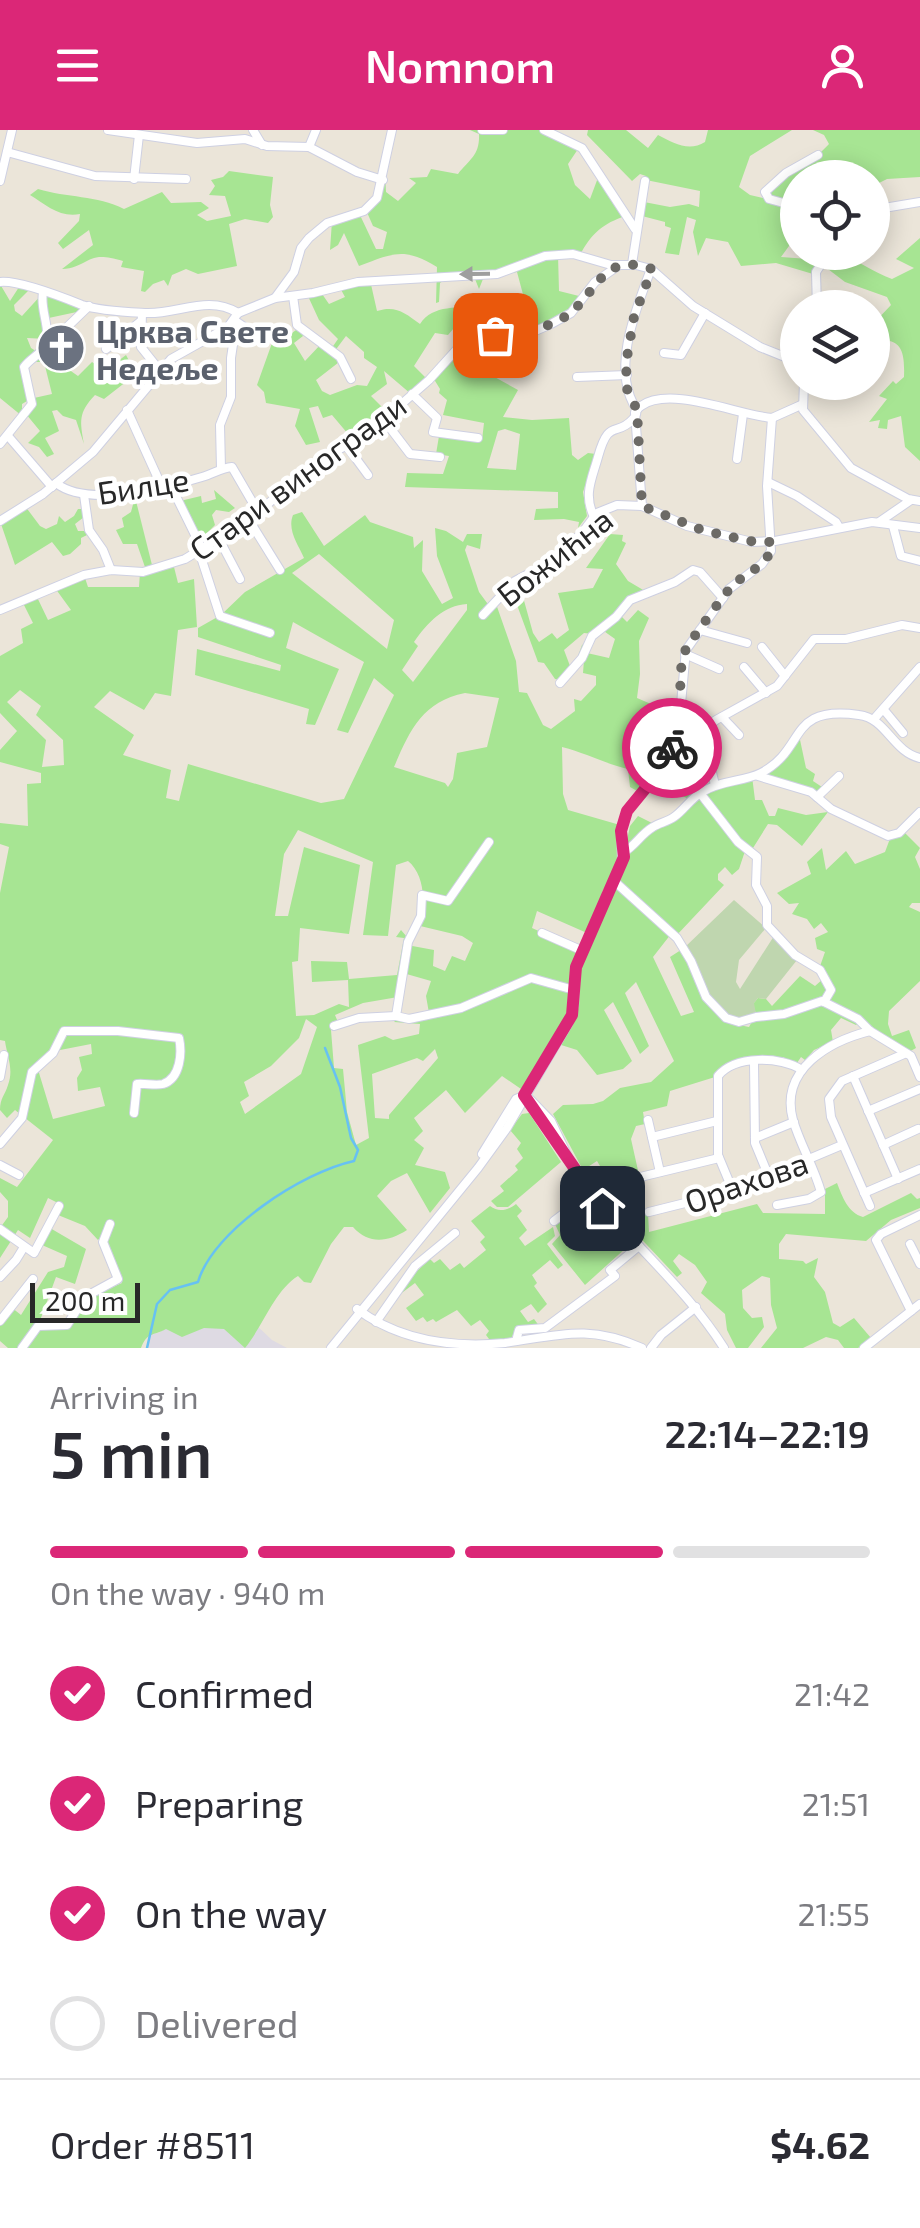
<!DOCTYPE html>
<meta charset="utf-8">
<style>
:root{--surface:#fff;--page:#f2f2f3;--text:#2b2b33;--muted:#7c7c81;--line:#e1e1e2;--accent:#db2777}
body{margin:0;font-family:"Exo 2",sans-serif;background:var(--page);color:var(--text);height:100vh;display:flex;flex-direction:column;font-size:38px;white-space:nowrap}
*{box-sizing:border-box;margin:0}
p{font-size:32px;color:var(--muted)}
.icon{flex:none;width:55px;height:55px;fill:none;stroke:currentColor;stroke-width:2;stroke-linecap:round;stroke-linejoin:round}
.map{position:relative;height:1218px;overflow:hidden}
.sheet{display:flex;flex-direction:column;background:var(--surface);flex:1}
.sheet>*{flex:none}
.controls{position:absolute;left:780px;top:30px;display:grid;gap:20px}
.controls a{display:grid;place-items:center;width:110px;height:110px;border-radius:50%;background:var(--surface);box-shadow:0 5px 25px #0003;font-size:50px}
.scale{position:absolute;left:30px;bottom:25px;width:110px;box-sizing:border-box;padding-left:10px;border:5px solid #282828;border-top:0;font-size:28px;line-height:35px;white-space:nowrap;color:#282828;-webkit-text-stroke:8px #fff;paint-order:stroke}
.pin{position:absolute;display:grid;place-items:center;width:85px;height:85px;color:#fff;margin:-42px;border-radius:20px;box-shadow:0 5px 15px #0006}
.courier{position:absolute;display:grid;place-items:center;width:100px;height:100px;margin:-50px;border:8px solid #db2777;border-radius:50%;background:#fff;color:#222;box-shadow:0 2px 12px #0007}
.head em{font-style:normal;font-weight:600}
.head div{display:flex;flex-direction:column-reverse}
.head{display:flex;align-items:center;justify-content:space-between;height:170px;padding:0 50px}
h1{font-size:65px;font-weight:600;line-height:75px}
.bar{display:grid;grid-template-columns:repeat(4,1fr);gap:15px 10px;align-content:center;height:120px;padding:0 50px}
.bar i{height:12px;border-radius:8px;background:var(--line)}
.bar .selected{background:var(--accent)}
.bar p{grid-column:span 4}
.line{display:flex;align-items:center;gap:25px;padding:0 50px;border-top:2px solid var(--line)}
.line div{flex:1}
ol{padding:0 50px;list-style:none}
li{display:flex;align-items:center;gap:30px;height:110px}
li p{margin-inline-start:auto}
li .icon{padding:10px;border-radius:50%;background:var(--accent);color:#fff;stroke-width:4}
li:last-child{color:var(--muted)}
li i{width:55px;height:55px;border:5px solid var(--line);border-radius:50%}
header{display:flex;justify-content:space-between;align-items:center;height:130px;padding:0 50px;background:var(--accent);color:#fff;font-size:45px;font-weight:600}
.map>svg:first-child{display:block}
</style>
<header><svg class="icon" aria-label="menu" viewBox="0 0 24 24"><path d="M4 6h16M4 12h16M4 18h16"/></svg>Nomnom<svg class="icon" aria-label="person" viewBox="0 0 24 24"><circle cx="12" cy="8" r="4"/><path d="M4 21q1-7 8-7t8 7"/></svg></header>
<div class="map">
<svg width="920" height="1218" viewBox="0 0 920 1218">
<rect width="100%" height="100%" fill="#ebe5d9"/>
<path fill="#dedae3" d="M237,1177l35,33 15,8h-140l5,-15h6l23,-13z"/>
<g fill="#a7e593" fill-rule="evenodd">
<path d="M470,0h74l36,16 -12,18 7,21 15,14 9,-24 27,41c-23,7 -35,18 -46,39h-22l1,36 24,6c-38,46 -63,28 -110,45l-19,-14 -6,7 -13,-2 -21,33 13,13 -16,15 -27,-23 3,13 -16,12 19,19 -36,26 -22,-26 -9,3 -5,-12 -9,2 11,34 -14,3 -11,-19 5,-17 -34,-6 -2,-11 -7,-7 15,-42 19,-3 -2,-5 10,-7 4,8 -9,7 11,18 16,-17 10,5 7,-10 -19,-19 -12,-26 13,-3 9,13 16,-7 -6,-11 31,-6 7,31c19,-6 28,2 43,13 13,-20 39,-16 61,-17l1,15 36,-4 10,-5 -11,-41 -34,7 -4,10 -4,-10 -31,1 -4,3 -1,19 -3,1 1,-36c-33,-20 -43,-14 -78,-1l-15,-33 -6,12 -8,5 2,-29 27,-8 17,36h7l4,-17 -14,-6 -7,-16 19,-37 1,19 12,9 18,-18 -7,-5 18,-1 4,-8 27,5c12,-15 22,-19 21,-40zM346,206l18,16v6l13,9 -10,19 -10,-1 -27,10 -8,-4 -6,-11 27,-21 -9,-7z"/>
<path d="M588,0h38l22,18 10,-13c15,8 31,17 47,7l3,-12h84l-42,26 -11,31 11,8 13,3c20,-23 47,-33 66,-54l-5,-9 -11,-5h107v47l-33,2 -12,6 6,17 -8,2 -1,-26h-74l-1,57 -16,22 27,2 7,7 -2,8 -37,-11 -35,3 -13,-24 -22,-4 -8,18 -5,-24 3,-12 -9,-3 -8,38 -14,-2 6,-25 -6,-2v-4l-23,-6 2,-14 26,5 19,-3 10,3 1,-16 -54,-11v-4l-6,-2 -8,7 -45,-46z"/>
<path d="M229,41l44,6 -3,28 3,12 -5,6 -23,-4 -16,5 8,42 -39,8 -12,-5 -14,6 -4,11 -4,-6 -11,4 -8,8 -4,-1 3,-20 -23,-4 2,-6c-38,-12 -32,6 -61,8l31,-24 -4,-15 -26,19 -5,-6 21,-22 1,-7c-20,4 -34,-9 -50,-19l8,-6c29,9 59,6 86,20l38,-17 9,11 30,-1 8,6 -12,7 10,6 24,-5 -6,-20 -16,-1 6,-9 -4,-6 12,-3z"/>
<path d="M920,108v223l-15,-14 -4,-31 -13,4 -1,9 -9,-1 2,-8 -11,2 18,-23 -8,-3 14,-15 3,3 8,-7c1,-28 -3,-39 -31,-37l8,-9 -8,-2v-5l18,-19 -4,-8 -42,-15 -21,-16 9,-13c18,2 39,19 59,26l22,-11 -18,-9z"/>
<path d="M0,154l10,17 11,-17 9,5 -16,16 1,6 7,5 21,-23 43,17 -42,9 3,20 -20,-1 4,10 8,5 11,-11c6,16 14,25 28,34l14,-14 13,9 21,-16 10,19 -32,25 -9,-4c-17,18 -15,26 -11,49l-8,-24 -13,-4 -6,-6 -5,1 7,20 -14,7 9,16 -7,3 -8,-10 -11,-4 12,-12 -14,-17 8,-16 18,-4 -8,-32h-16l-4,5 8,31 -10,6v12l-22,-18z"/>
<path d="M467,218l4,16 47,26 -15,27 29,3 37,-2 3,37 6,5 10,-7 8,1 -13,38 4,24 -9,12 1,-6 -15,-3 -30,1 2,-11 22,-1v-16l-153,-5 2,-14 36,1 6,-18 -13,-2 3,-18 43,4 2,-17 -41,-8 4,-15 -8,-7 1,-4 -8,-13 26,-27zM505,299l15,5 -4,36 -29,-2 11,-37z"/>
<path d="M214,360l21,18 -6,4 -13,-2 -4,5 3,10 -11,11 3,7 -5,2 -22,-44 21,-5 1,7 14,-4z"/>
<path d="M135,367l18,72 20,-6 5,20 16,-4 3,48 -19,3 -7,66 -16,-3 -11,17 -34,-19 -16,16 40,28 -11,20 48,15 -5,28 13,3 9,-37 133,39 23,-4 50,-104 -20,-17 -26,55 -11,-3 27,-68 -71,-40 -7,26 53,21 -24,56 -9,-1 3,-15 -114,-34 2,-26 83,22 1,-6 -83,-28v-9l23,-13 24,-23 59,-34c-6,-14 -17,-28 -11,-43l9,-3 22,34 41,-31 5,7 43,15 1,11 9,-8 -1,31 20,33 11,-6 -16,-42 -2,-28 11,3 17,11 4,-8h15l-2,15 -13,-4 -2,5 14,42 11,15 5,-6 21,60 3,31 8,1 16,32 8,4 24,-18 -1,-12 7,2 15,-16v-9l-13,-3 1,-13 -6,-4 4,-11 10,-6 -5,14 22,5 6,-19 -14,-10 -7,5 -10,-1 -20,17 6,16 -9,14 -6,-1 -11,-16 -6,-1 -28,-76 8,-7 15,54 6,9 13,-9 5,6 12,-9 -11,-37 35,-5 10,-19 -17,-1 24,-34 13,1 -1,6 4,2 -10,21 12,17 22,13 -20,6 -11,14 8,8 11,-12 11,8 -10,23 1,33 -3,24 21,9 -1,11 15,2 7,10 -2,9 -15,-7 -13,31 11,6 14,-14 26,30h15l37,-9 3,24h7l7,16h6l3,-8 28,7 22,-3 -26,34 -25,-21 -9,-1 -15,24 -6,-3 -8,24 -7,6 -7,-8 -7,7v6l6,5 -49,52 -4,-3 -18,23 28,59 13,-4 -24,-55 14,-9c16,31 26,73 65,79l7,-13 -3,-10 5,-6 8,1 6,7 28,-30 15,10 8,-7 -5,-7 7,-20 -8,-3 -2,-11 13,-6 -7,-9 -7,6 -7,-10 -15,-5 7,-11 -10,1 -12,-11 34,-19 -4,-12 15,-14 4,22 20,-19 9,13 30,-12 6,-16 11,-6 18,18 -5,9 5,12v34h-8l-3,4 11,5v69l-31,30 -1,13 4,12 17,-6 7,18 -9,5 -37,-22 -8,-9 -6,3 -15,-7 -10,12 2,12 -19,8 -9,10 -4,-3 -4,6 2,4 -16,-10 -56,7 -12,13 -45,14 -3,15 -24,6 2,12 -9,2 -5,13 8,36 -25,5 -4,-12 -7,3 -6,-10 -14,9 -30,-56 10,-9 30,-1 10,-3 17,-13 31,-6 23,-21 -38,-79 -11,11 24,53 -9,8 -27,-52 -9,8 28,51 -9,8 -26,6 -20,-25 -19,-6 14,-29 1,-23 -9,35 -43,62 -19,-13 -37,37 -19,-23 -32,28 9,13 -9,9 10,8 -9,17 30,7 5,16 -20,25 -23,-40 -16,8 -14,15 30,34c-19,12 -38,15 -54,-3h-9l-13,17 -20,39 -7,-1 -6,-6c-23,14 -35,50 -53,72l-21,-19 -20,-1 -22,9 -16,-8c-13,7 -19,3 -25,19h-133l-8,-7v-28l4,3 7,-9 10,8 27,-43 16,-5 3,-11 -25,-11 8,-17 36,21 -11,35 -19,-7 -18,49 29,-1 20,-27 35,-15 -17,-33 -1,-17 -6,7 -13,-14 -27,-11 4,-10 -14,-7 -18,40 -12,-8 -18,28v-30l8,-11v-16l-8,-9v-14l17,9 36,-47 -38,-30 -8,8 -7,-8c0,-12 5,-15 8,-25 6,-16 -1,-29 -3,-44l-5,-1v-147l9,-46 -9,-3v-21l28,3 -1,-42 14,-1v-10l-41,-11v-12l17,-19 -17,-18v-57l23,-13 -2,-14 12,-6 -11,-22 14,-6 12,25 23,-10 -16,-22 29,-13 4,12h51l1,-15 6,-2 -9,-26h-14l-7,-14 8,-3 -2,-9 9,-6zM319,424l75,66 -7,29 -95,-76zM467,474v6l-54,72 -11,-12 16,-24 -4,-4c13,-19 30,-37 53,-38zM20,560l21,16 -5,9 27,25 1,25 -22,2 4,-27 -39,-38zM465,563l34,5 -12,49 -30,6 -4,26 -5,8 -3,-4 -51,-16c16,-37 28,-65 71,-74zM562,617c24,6 41,16 66,22l2,18 9,5 14,-12 3,6 31,12 -6,16 -8,7 -6,-3 -15,5 -14,-7 -8,10 -8,37 -22,40 3,-13 15,-24 2,-41 -52,-15 -5,-16zM298,700l75,32 -10,73 25,1 8,-71 12,-4c17,14 19,45 8,64l46,11 11,7 -8,18 -13,-5 -7,15 -12,-5 1,-16 -27,-5v-8l-6,-7 -5,7 8,1 -7,37 -48,4 -2,-17 -36,-1 1,21 36,-2 1,27 -10,-3 -25,11 -18,1 -4,-54 6,-1 2,-33 49,6 11,-69 -56,-18 -16,69h-13l9,-62zM537,781l50,22 11,-22 -1,12 -14,28 -51,-23zM403,843l28,8 -5,15 3,17 -13,4 -16,-1 -6,6 26,2 -1,10 -26,6 -8,-4 -27,9 11,93 -13,7 -9,-33 -4,-43 -9,-1 -3,-38 9,-3 -5,-12 28,-12 35,-6zM306,889l11,8 -16,47 -56,40 -5,-12 9,-6 -5,-14 27,-16 28,-28zM91,914l1,10 -13,3 3,13 -5,8 1,13 22,-4 5,19 -52,13 -17,-56 19,-12zM435,919l3,9 -49,57v4l-14,-1 -3,-44 45,-16 6,3z"/>
<path d="M25,376l15,20 6,3 11,-5 2,-8 6,6 9,-6 4,-7h6v8l-9,7 3,7h8l1,4 -6,3v6l-11,10 -7,2 -11,-14 -37,23 -15,-44z"/>
<path d="M799,605l7,33 9,6 -2,7 12,8 -8,8 -59,-21z"/>
<path d="M529,983l32,49 -53,45h-11l-6,-6 13,-10 -4,-5 18,-16 -3,-4 8,-8 -6,-9 4,-6 -11,-13 12,-16z"/>
<path d="M641,1051l-1,31 -10,7 18,-5 1,18 108,-28 6,9 62,1v-25l12,-6c5,13 11,30 26,34l48,-24 6,6 3,-1v10l-29,12 -25,21 -80,-7 -7,10v15l24,2 3,3 12,-6 -4,19 11,15 8,31 7,4 14,-9 17,20 -13,10h-14l-6,-8 -12,-3 -23,11h-42l16,-20 -6,-23 -1,-27 -8,-2 -20,14 1,18 9,10 10,-1 2,10 -16,21h-12l-9,-18 -2,-16 -24,-21 6,-11 -12,-17 -16,-11 -6,7 9,12 -5,4 -76,-81z"/>
<path d="M585,1073l43,43 -43,39 -33,-41 8,-9 -5,-11z"/>
<path d="M516,1074l6,7 -5,5 10,14 -8,8 6,8 28,-19 2,9 -8,8 16,21 -5,4 -8,-9 -18,15 5,8 -3,3 13,18 -9,9 -7,-9 -11,7 8,11 6,-3 6,8h-22l-7,11 -19,5 -6,-8 3,-4 -9,-11 -9,6 -14,-16 -21,12 -3,-3 -6,3 -4,-5 -7,4 -10,-13 18,-13 -9,-12 -16,12 15,-24 2,1 14,-13 4,4 6,-4 10,11 10,-7 4,5 22,-18 -6,-8 5,-5 -14,-16 19,-15c9,7 18,4 26,-2z"/>
</g>
<path fill="#bfd6af" d="M734,770l32,28 -27,32 -3,22 4,7 34,-53 23,24 -31,39 -8,-1 -4,5 2,11 -19,9 -31,-26 -22,-49z"/>
<g fill="none" stroke-linecap="round" stroke-linejoin="round">
<path stroke="#67c1f3" stroke-width="2.5" d="M147,1218l10,-44 13,-14 28,-8c15,-52 105,-110 156,-121l4,-11 -7,-12 -11,-51 -15,-39"/>
<g stroke="#ced0e2" stroke-width="10">
<g id="minor">
<path d="M108,0l89,13 48,-4 22,7 42,1 48,25 26,8"/>
<path d="M253,0l9,15"/>
<path d="M482,0h21"/>
<path d="M544,0l38,18 53,81"/>
<path d="M309,17l7,-17"/>
<path d="M7,22l88,24 91,3"/>
<path d="M134,49l5,-44"/>
<path d="M0,51l12,-51"/>
<path d="M798,77l-29,-8 -4,-7 21,-19 32,-18"/>
<path d="M872,80l48,-8"/>
<path d="M632,134l13,-83"/>
<path d="M0,152c19,-2 62,15 82,23 18,6 44,7 63,8 32,2 63,-19 93,0"/>
<path d="M293,166l4,29 43,32 11,22"/>
<path d="M275,168l19,-26 7,-24 8,-10 18,-15 37,-12 13,-13 15,-68"/>
<path d="M817,178l-1,-36 13,-20"/>
<path d="M142,183l-1,34 20,25"/>
<path d="M238,183l37,-15 38,-5 45,-11 139,-8 48,-18 28,-2 38,11h25l15,4 42,37 67,41 25,10 13,11"/>
<path d="M234,190l19,13"/>
<path d="M47,203l18,-4 24,-23"/>
<path d="M106,219l34,-27"/>
<path d="M664,223l17,2 24,-42"/>
<path d="M577,247l50,-2"/>
<path d="M804,252l-1,28 48,58 57,31 12,2"/>
<path d="M412,264l25,24 -4,14 45,6"/>
<path d="M127,280l34,75"/>
<path d="M637,280c-27,-39 -1,-101 14,-141"/>
<path d="M635,283l7,93"/>
<path d="M772,288l29,-13"/>
<path d="M384,290l26,34 30,3"/>
<path d="M8,306l44,51"/>
<path d="M0,314l32,-40 -8,-37c5,-7 13,-11 18,-17 13,-15 -3,-39 1,-57"/>
<path d="M346,315l22,30"/>
<path d="M737,329l6,-45"/>
<path d="M221,339l-1,-44 11,-28v-39l4,-27 -4,-6"/>
<path d="M768,352l29,14 39,26 3,5"/>
<path d="M56,353c31,25 110,5 146,-6 11,-3 19,-9 30,-10l25,43"/>
<path d="M170,354l32,65"/>
<path d="M84,365l5,35 14,20 8,20"/>
<path d="M594,387c-11,-23 -2,-38 4,-60 11,-40 18,-19 35,-38 9,-11 -4,-4 8,-13 29,-21 97,9 131,12"/>
<path d="M249,390l31,50"/>
<path d="M0,391l43,-27 50,-42 78,-93 57,-32 10,-14"/>
<path d="M879,392l32,-22"/>
<path d="M893,396l8,30 19,5"/>
<path d="M219,409l21,40"/>
<path d="M199,421l21,65 50,17"/>
<path d="M0,480l84,-35 27,-5 32,2 42,-13 64,-39 69,-59 49,-27 62,-54 29,-32 39,-14 36,-2 18,-8 20,-11 24,-31 23,-16"/>
<path d="M483,485l32,-34 34,-18 33,-30 15,-20 20,-8 25,1 45,20 65,16 23,-1 97,-19 48,6"/>
<path d="M700,500l47,13"/>
<path d="M762,517l23,29"/>
<path d="M685,524l34,15"/>
<path d="M744,537l22,26"/>
<path d="M560,553l22,-25 10,-22 24,-19 14,-17 45,-18 18,-12 7,2 23,26"/>
<path d="M884,580l19,23"/>
<path d="M722,587l17,18"/>
<path d="M874,589l46,-52"/>
<path d="M696,607l13,23 6,25"/>
<path d="M674,621l42,-31 61,-34 37,-47h32l56,-14 18,3"/>
<path d="M758,646l53,16 20,17 57,27 11,-3 21,-21"/>
<path d="M700,663l38,49 19,15 -1,28 11,21v19l28,30 25,15 11,20 -7,12"/>
<path d="M817,667l22,-21"/>
<path d="M489,712l-41,59 -26,-6 -1,21 -13,26 -12,74 13,3 52,-11 70,-30 43,12"/>
<path d="M624,722c11,-6 17,-18 29,-25 6,-4 14,-5 21,-10 10,-7 17,-19 28,-25 19,-12 41,-10 59,-19 47,-25 25,-68 98,-58 27,3 34,37 61,43"/>
<path d="M614,751l63,57 14,23 15,36 20,21 13,4 17,-5 28,-3 38,-13 36,18 12,12 41,25 9,21"/>
<path d="M542,803l41,18"/>
<path d="M334,896l25,-8 37,-2"/>
<path d="M754,933l1,80 14,34"/>
<path d="M853,946l45,103"/>
<path d="M0,947l4,-22"/>
<path d="M536,981l23,33"/>
<path d="M868,981l52,-22"/>
<path d="M648,990l12,52"/>
<path d="M652,1007l65,-16"/>
<path d="M755,1008l39,-16"/>
<path d="M0,1014l22,-26 10,-46 21,-19 11,-22h54l61,7c3,14 2,40 -16,46 -7,2 -19,-1 -26,0l-3,29"/>
<path d="M883,1015l35,-16"/>
<path d="M482,1024l34,-55 10,-4 25,26 19,40"/>
<path d="M569,1030c44,70 111,118 155,188"/>
<path d="M0,1035l19,10"/>
<path d="M733,1061l-15,-36v-79c17,-21 63,-20 84,-6"/>
<path d="M864,1063l56,-24"/>
<path d="M777,1075l32,-6 12,-7c-7,-25 -21,-48 -28,-72 -14,-51 37,-79 77,-89"/>
<path d="M870,1076l-39,-89 -2,-18 13,-18 62,-27"/>
<path d="M649,1082l84,-21 109,-46"/>
<path d="M554,1091l45,-34 120,-29"/>
<path d="M0,1099l34,24 25,-47"/>
<path d="M910,1114l10,20"/>
<path d="M0,1147l16,-17 8,-13"/>
<path d="M357,1179c43,32 95,39 148,34 55,-8 84,-19 137,5"/>
<path d="M911,1181l-35,-71 5,-6 39,-19"/>
<path d="M0,1191l33,-42"/>
<path d="M376,1192l39,-56 40,-33"/>
<path d="M516,1211l3,-11 26,-2 70,-52 -5,-6 29,-24"/>
<path d="M22,1218l16,-22 29,-1 18,-28 33,-18 -15,-37 7,-18"/>
<path d="M331,1218l147,-180 29,-40 61,-104 6,-18 2,-39 46,-104 -1,-32 6,-20 33,-42 18,-33 8,-86 43,-61 33,-25 9,-13 -4,-65 5,-68"/>
<path d="M651,1218l10,-13 35,-28"/>
<path d="M864,1218l56,-44"/>
</g>
</g>
<use href="#minor" stroke="#fff" stroke-width="8"/>
</g>
<defs><path id="oneway-solid" d="M-6-.8H1V-3.2L6.5 0L1 3.2V.8H-6Z" transform="scale(2.5)"/></defs>
<use fill="#9e9e9e" href="#oneway-solid" transform="translate(475 144) rotate(179)"/>
<g fill="none" stroke-linecap="round" stroke-linejoin="round">
<path stroke="#6c6a66" stroke-width="10" stroke-dasharray="0 18" d="M495,205c26,-3 45,-4 68,-17 34,-20 36,-68 89,-49l-18,48 -8,46 1,26 10,21 5,96 60,24 46,11 24,1c-1,24 -25,29 -40,44 -5,5 -43,57 -46,63 -13,31 3,69 -14,99"/>
<path stroke="#db2777" stroke-width="12" d="M602,1078l-78,-113 48,-80 4,-48 48,-110 -3,-26 6,-20 27,-33 18,-30"/>
</g>
<defs>
<g id="church-disc" transform="scale(2.5)"><circle r="9.5" fill="#6b7280" stroke="#fff"/><path d="M-1.2-6h2.4v3.5h3.3v2.4h-3.3V6h-2.4V-.1h-3.3v-2.4h3.3Z" fill="#fff"/></g>
</defs>
<g fill-rule="evenodd">
<use href="#church-disc" x="61" y="218"/>
</g>
<g text-anchor="middle" dominant-baseline="central" stroke-width="9" stroke-linejoin="round" paint-order="stroke">
<g font-size="32" font-weight="bold" fill="#5b616d" stroke="#fff" text-anchor="start">
<text x="96" y="200">Црква Свете<tspan x="96" dy="37">Недеље</tspan></text>
</g>
<g font-size="32" fill="#282828" stroke="#fff">
<text transform="translate(297 346) rotate(-36)">Стари виногради</text>
<text transform="translate(143 355) rotate(-9)">Билце</text>
<text transform="translate(554 426) rotate(-38)">Божићна</text>
<text transform="translate(746 1051) rotate(-19)">Орахова</text>
</g>
</g>
</svg>
<div class="controls">
<a><svg class="icon" aria-label="locate" viewBox="0 0 24 24"><circle cx="12" cy="12" r="6"/><path d="M12 2v4M12 18v4M2 12h4M18 12h4"/></svg></a>
<a><svg class="icon" aria-label="layers" viewBox="0 0 24 24"><path d="M12 4l9 5-9 5-9-5zM3 14l9 5 9-5"/></svg></a>
</div>
<div class="scale">200 m</div>
<div class="pin" style="left:495px;top:205px;background:#ea580c"><svg class="icon" aria-label="bag" viewBox="0 0 24 24"><path d="M5 8h14l-1 12H6zM9 8a3 3 0 0 1 6 0"/></svg></div>
<div class="pin" style="left:602px;top:1078px;background:#1f2937"><svg class="icon" aria-label="home" viewBox="0 0 24 24"><path d="M3 11l9-7 9 7M6 9v11h12V9"/></svg></div>
<div class="courier" style="left:672px;top:618px"><svg class="icon" aria-label="bike" viewBox="0 0 24 24"><circle cx="6" cy="16" r="4"/><circle cx="18" cy="16" r="4"/><path d="M6 16l4-8h5l3 8M10 8l3 8H6M13 5h3"/></svg></div>
</div>
<section class="sheet">
<div class="head"><div><h1>5 min</h1><p>Arriving in</p></div><em>22:14–22:19</em></div>
<div class="bar"><i class="selected"></i><i class="selected"></i><i class="selected"></i><i></i><p>On the way · 940 m</p></div>
<ol>
<li><svg class="icon" aria-label="check" viewBox="0 0 24 24"><path d="M5 12l5 5 9-10"/></svg>Confirmed<p>21:42</p></li>
<li><svg class="icon" aria-label="check" viewBox="0 0 24 24"><path d="M5 12l5 5 9-10"/></svg>Preparing<p>21:51</p></li>
<li><svg class="icon" aria-label="check" viewBox="0 0 24 24"><path d="M5 12l5 5 9-10"/></svg>On the way<p>21:55</p></li>
<li><i></i>Delivered</li>
</ol>
<div class="line" style="height:130px"><div>Order #8511</div><b>$4.62</b></div>
</section>
